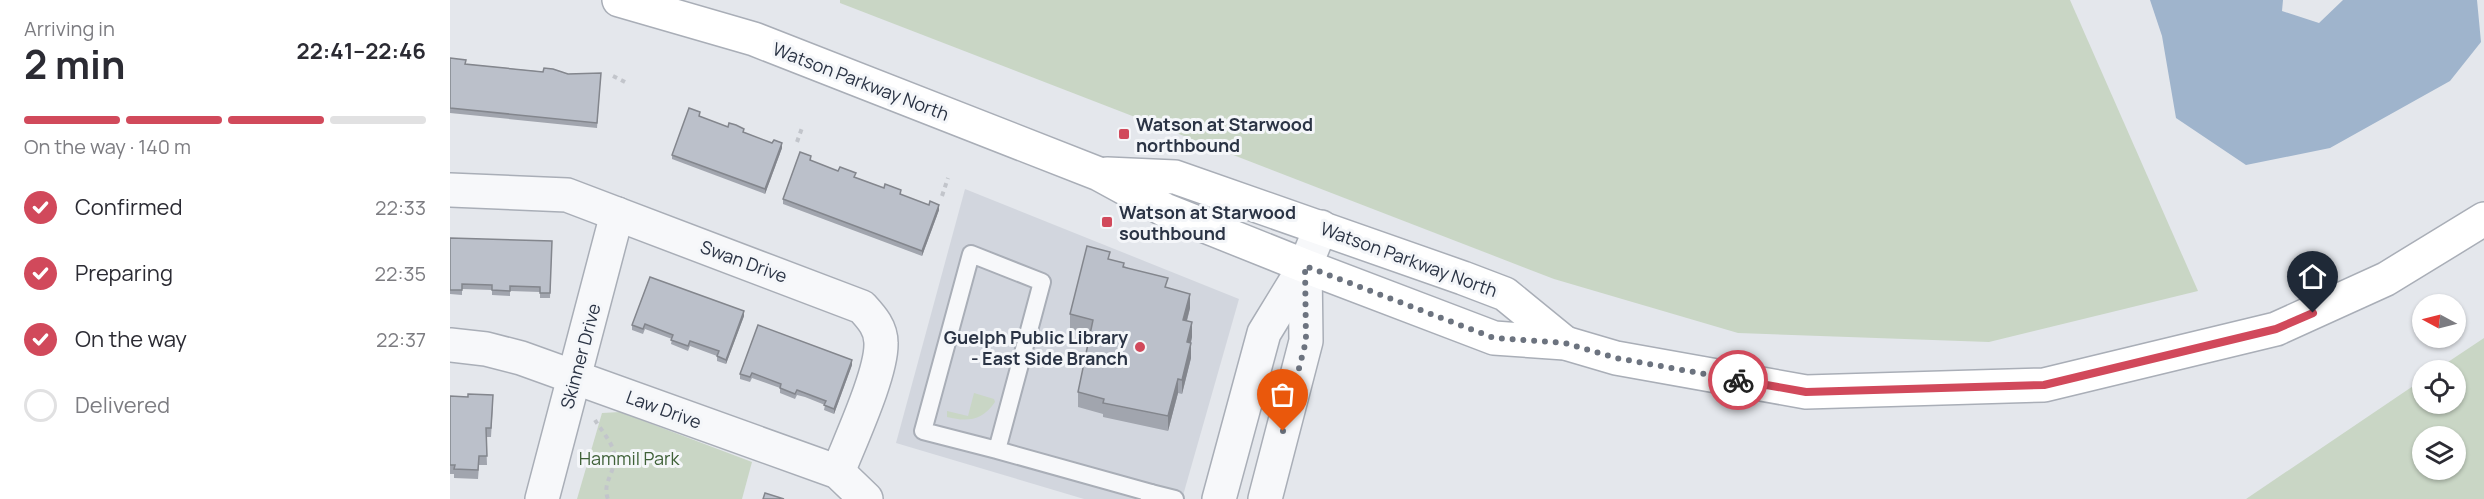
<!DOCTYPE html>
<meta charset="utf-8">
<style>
:root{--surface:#fff;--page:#f2f2f3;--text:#2b2b33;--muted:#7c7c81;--line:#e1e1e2;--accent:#d1495b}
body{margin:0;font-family:Manrope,sans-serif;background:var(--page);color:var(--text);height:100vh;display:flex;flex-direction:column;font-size:22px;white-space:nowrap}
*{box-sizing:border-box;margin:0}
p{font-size:20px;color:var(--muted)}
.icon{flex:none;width:33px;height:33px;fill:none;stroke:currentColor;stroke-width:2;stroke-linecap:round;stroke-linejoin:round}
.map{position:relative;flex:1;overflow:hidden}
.panel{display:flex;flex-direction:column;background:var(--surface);width:450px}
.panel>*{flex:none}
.needle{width:39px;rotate:277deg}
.controls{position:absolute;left:1962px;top:294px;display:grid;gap:12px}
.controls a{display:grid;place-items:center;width:54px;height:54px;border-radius:50%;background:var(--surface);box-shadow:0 2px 4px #0004;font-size:30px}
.pin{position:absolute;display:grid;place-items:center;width:51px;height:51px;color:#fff;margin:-62px -26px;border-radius:50% 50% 50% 0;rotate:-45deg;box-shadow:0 0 6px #0007}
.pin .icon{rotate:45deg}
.courier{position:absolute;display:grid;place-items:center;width:60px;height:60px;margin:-30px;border:4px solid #d1495b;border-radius:50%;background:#fff;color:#222;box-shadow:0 2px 8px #0007}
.head em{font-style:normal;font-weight:700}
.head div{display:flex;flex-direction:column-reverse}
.head{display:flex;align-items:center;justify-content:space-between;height:102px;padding:0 24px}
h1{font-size:39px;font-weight:700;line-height:45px}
.bar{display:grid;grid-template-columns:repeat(4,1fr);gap:9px 6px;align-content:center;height:72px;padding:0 24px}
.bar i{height:8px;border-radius:4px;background:var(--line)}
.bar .selected{background:var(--accent)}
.bar p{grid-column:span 4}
ol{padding:0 24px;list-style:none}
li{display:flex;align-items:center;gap:18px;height:66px}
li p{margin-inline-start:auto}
li .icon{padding:6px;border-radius:50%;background:var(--accent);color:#fff;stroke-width:4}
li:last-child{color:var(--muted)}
li i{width:33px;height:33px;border:3px solid var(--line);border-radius:50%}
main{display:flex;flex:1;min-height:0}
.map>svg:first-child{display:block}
</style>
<main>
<section class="panel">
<div class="head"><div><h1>2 min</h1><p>Arriving in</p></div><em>22:41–22:46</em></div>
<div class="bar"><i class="selected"></i><i class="selected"></i><i class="selected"></i><i></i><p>On the way · 140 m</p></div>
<ol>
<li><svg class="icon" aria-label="check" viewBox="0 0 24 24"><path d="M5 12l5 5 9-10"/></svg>Confirmed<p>22:33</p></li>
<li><svg class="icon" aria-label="check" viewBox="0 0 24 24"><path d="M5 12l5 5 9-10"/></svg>Preparing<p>22:35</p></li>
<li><svg class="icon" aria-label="check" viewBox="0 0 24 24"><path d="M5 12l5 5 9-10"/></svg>On the way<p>22:37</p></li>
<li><i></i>Delivered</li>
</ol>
</section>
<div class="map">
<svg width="2034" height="499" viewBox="0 0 2034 499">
<rect width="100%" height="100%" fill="#e4e7ec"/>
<path fill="#d2d6de" d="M515,189l274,110 -57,200h-98l-188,-56z"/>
<g fill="#c9d6c5" fill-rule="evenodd">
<path d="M390,0h1230l128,291 -209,51 -251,-9 -184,-54 -714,-276z"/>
<path d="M2034,338v161h-238l176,-119v24h34v-34h-20zM2006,436v34h-34v-34z"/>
<path d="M524,393l20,6 1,3c-13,19 -28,20 -48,15v-6l21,5z"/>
<path d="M170,412l132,50 -10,37h-165l25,-86z"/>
</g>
<path fill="#9fb4cc" d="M1700,0h133l-1,11 37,12 24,-23h134l4,42 -31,39 -120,67 -84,17 -70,-47 -14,-82z"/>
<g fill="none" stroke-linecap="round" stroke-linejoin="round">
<g stroke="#a9aeb7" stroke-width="20">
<g id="service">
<path d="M547,450l-74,-19 48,-177 71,28 -45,168 154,43"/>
<path d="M699,499l2,-6 24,6"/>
</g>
</g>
<g stroke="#a9aeb7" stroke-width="36">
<g id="minor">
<path d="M0,190l117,5 295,112c10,11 19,21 19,36 1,30 -31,98 -43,129"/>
<path d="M0,345l36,4 35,9 317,114 28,27"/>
<path d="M92,499l75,-285"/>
</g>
</g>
<g stroke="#a9aeb7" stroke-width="36">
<g id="tertiary">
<path d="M769,499l45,-166 41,-67 16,-39"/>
<path d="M815,499l41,-158 -1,-75"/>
</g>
</g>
<g stroke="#a9aeb7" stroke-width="36">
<g id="secondary">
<path d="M169,0l135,39 345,135 66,36 140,56 189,72 71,5 51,15 190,34 238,-7 232,-56 110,-50 98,-60"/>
<path d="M657,174l68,3 288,101 42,16 60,49"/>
</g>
</g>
<g stroke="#c2c5cb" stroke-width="4" stroke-dasharray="4.5 4.5" stroke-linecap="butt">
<path d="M163,76l12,6"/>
<path d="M347,142l6,-17"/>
<path d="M492,196l6,-18"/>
<path d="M145,420c6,10 17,22 19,33 4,17 -13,29 -6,46"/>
</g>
<use href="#service" stroke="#f7f8fa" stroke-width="16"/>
<use href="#minor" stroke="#f7f8fa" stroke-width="33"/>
<use href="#tertiary" stroke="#f7f8fa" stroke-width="33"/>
<use href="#secondary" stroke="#fff" stroke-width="33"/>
</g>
<g fill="#a1a5ae">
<path d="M0,58l15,6 103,10 33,-1 -4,55 -147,-15z"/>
<path d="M250,117l82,31 -17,46 -93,-35v-4z"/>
<path d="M361,161l128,49 -17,46 -139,-52v-5z"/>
<path d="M0,238l102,3 -2,57h-10v-6l-30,-1v5l-18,-1v-5l-30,-1v6l-12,-1z"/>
<path d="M660,259l58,29 22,20 -3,13 5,16 -1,6v15l-9,36 -4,-1 -10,38 -65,-14v-3l-25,-7v-15l12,-58 -20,-5v-15z"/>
<path d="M294,316l-18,48 -9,-3v-5l-27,-10 -2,5 -17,-7 1,-5 -27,-10 -2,5 -11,-4v-5z"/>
<path d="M402,365l-18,49 -10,-4 1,-5 -20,-8 -8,-2 -2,4 -15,-6v-5l-28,-10 -2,4 -10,-3v-5z"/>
<path d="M0,396l43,8 -2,33h-5l1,28h-8l-1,14 -24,-1v-4h-4z"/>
</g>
<g fill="#83868d">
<path d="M332,143v5l-17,46v-5z"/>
<path d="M489,205v5l-17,46v-5z"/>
<path d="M740,294v14l-7,27v-15z"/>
<path d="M294,311v5l-18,48v-4z"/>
<path d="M742,322v15l-5,20v-15z"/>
<path d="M741,343v15l-9,36v-14z"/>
<path d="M402,360v5l-18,49v-5z"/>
<path d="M728,379v14l-10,38v-15z"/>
</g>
<g fill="#bbc0ca" stroke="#83868d" stroke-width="1.5">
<path d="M0,58l16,2 -1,4 78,8 1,-4 9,1 15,5 33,-1 -4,50 -147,-15z"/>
<path d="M239,108l11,4 -1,4 29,11 1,-4 7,2 8,4 -1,3 29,11 2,-3 8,3 -17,46 -93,-34z"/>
<path d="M350,152l11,4 -1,4 28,11 2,-4 16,6 -2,4 30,11 1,-4 16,6 -1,4 29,11 1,-4 9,4 -17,46 -139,-52z"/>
<path d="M0,238l102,3 -2,52h-10v-6l-30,-1v5l-18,-1v-5l-30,-1v6h-12z"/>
<path d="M637,246l23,6 -2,7 16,4 -1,4 45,11 -3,9 25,7 -7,26 9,2 -5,20 4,1 -9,37 -4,-1 -10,37 -65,-13 1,-4 -26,-7 15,-72 -23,-6z"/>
<path d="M200,277l94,34 -18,49 -9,-4 2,-5 -29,-10 -2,5 -17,-6 2,-5 -28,-11 -2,5 -11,-4z"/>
<path d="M308,325l94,35 -18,49 -10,-4 2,-4 -21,-8 -8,-3 -2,4 -15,-6 1,-4 -29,-11 -2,4 -10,-3z"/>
<path d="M18,394l25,1 -2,33h-5l1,28h-8l-1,14 -24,-1 1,-4h-5v-69l18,1z"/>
<path d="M315,493l19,6h-21z"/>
</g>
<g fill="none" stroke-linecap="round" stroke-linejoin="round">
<path stroke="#6c737f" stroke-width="6" stroke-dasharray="0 10.8" d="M833,431l23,-90 -1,-75 189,72 71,5 51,15 122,22"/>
<path stroke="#d1495b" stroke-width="8" d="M1288,380l68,12 238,-7 232,-56 37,-16"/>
</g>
<g fill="#d1495b" stroke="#f4f6f9" stroke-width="2">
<rect x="668" y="128" width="12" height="12" rx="3"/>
<rect x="651" y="216" width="12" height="12" rx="3"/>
<circle cx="690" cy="347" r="6"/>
</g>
<g text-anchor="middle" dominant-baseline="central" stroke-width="6" stroke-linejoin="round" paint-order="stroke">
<g font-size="18" fill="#2b3445" stroke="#f4f6f9">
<text transform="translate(411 81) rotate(21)">Watson Parkway North</text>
<text transform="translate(959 259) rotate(20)">Watson Parkway North</text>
<text transform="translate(294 261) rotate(20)">Swan Drive</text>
<text transform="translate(130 356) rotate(-75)">Skinner Drive</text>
<text transform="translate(214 409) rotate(20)">Law Drive</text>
</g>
<g font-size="18" font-weight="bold" fill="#2b3445" stroke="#f4f6f9" text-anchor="start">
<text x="686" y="124">Watson at Starwood<tspan x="686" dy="21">northbound</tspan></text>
<text x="669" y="212">Watson at Starwood<tspan x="669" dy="21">southbound</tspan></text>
<text x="678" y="337" text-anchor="end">Guelph Public Library<tspan x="678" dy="21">- East Side Branch</tspan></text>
</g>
<g font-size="18" fill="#3f6138" stroke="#f4f6f9">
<text x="179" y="458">Hammil Park</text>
</g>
</g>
</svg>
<div class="controls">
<a><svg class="needle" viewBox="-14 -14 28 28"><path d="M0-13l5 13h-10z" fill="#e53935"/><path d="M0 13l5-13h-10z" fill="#7c7c81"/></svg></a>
<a><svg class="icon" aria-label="locate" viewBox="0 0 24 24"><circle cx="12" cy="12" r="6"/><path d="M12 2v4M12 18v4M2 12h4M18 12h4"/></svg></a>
<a><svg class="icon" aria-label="layers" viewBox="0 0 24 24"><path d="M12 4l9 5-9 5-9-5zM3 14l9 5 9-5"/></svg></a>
</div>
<div class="pin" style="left:833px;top:431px;background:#ea580c"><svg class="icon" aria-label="bag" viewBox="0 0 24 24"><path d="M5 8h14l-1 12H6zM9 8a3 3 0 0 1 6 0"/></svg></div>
<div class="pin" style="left:1863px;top:313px;background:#1f2937"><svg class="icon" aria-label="home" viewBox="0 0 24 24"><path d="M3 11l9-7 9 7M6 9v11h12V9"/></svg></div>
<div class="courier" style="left:1288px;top:380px"><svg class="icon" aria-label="bike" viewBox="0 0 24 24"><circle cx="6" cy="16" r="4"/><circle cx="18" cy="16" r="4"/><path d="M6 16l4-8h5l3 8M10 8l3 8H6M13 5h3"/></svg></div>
</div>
</main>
